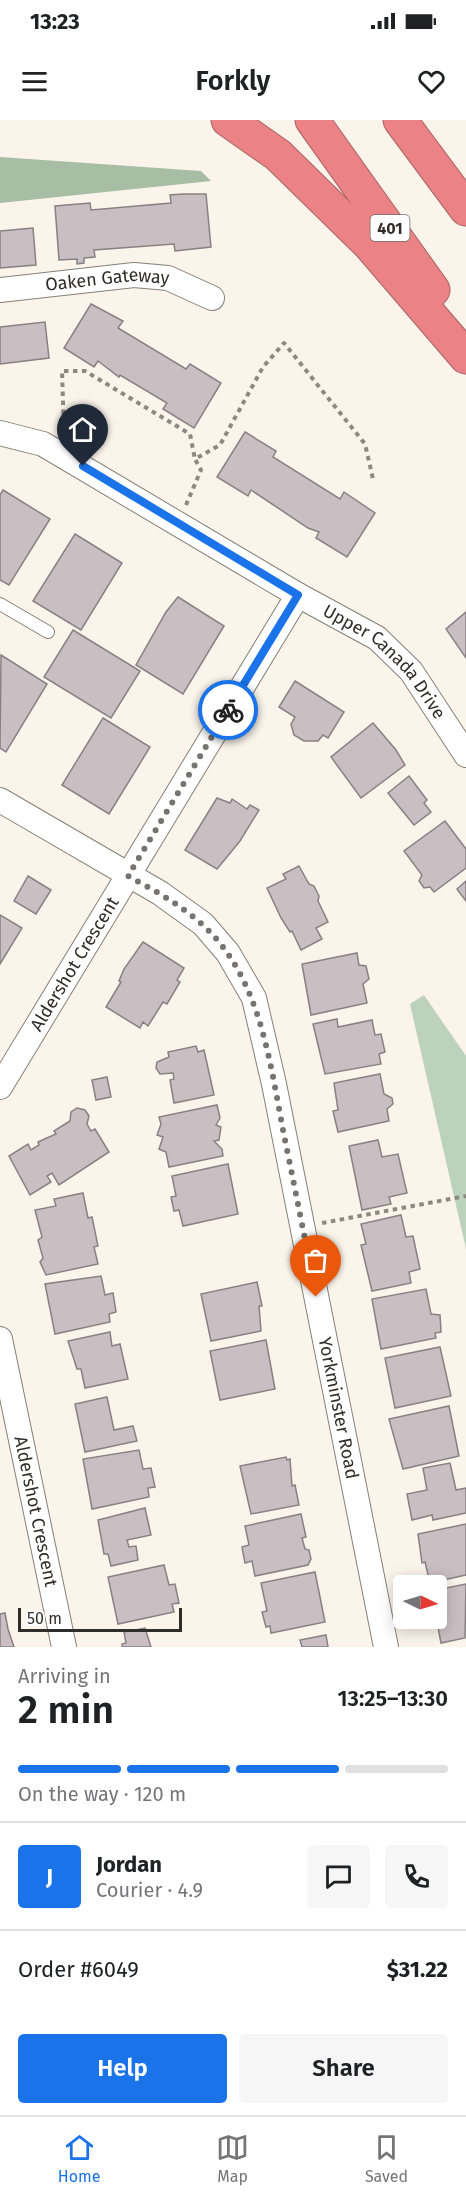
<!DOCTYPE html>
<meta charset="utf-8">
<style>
:root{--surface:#fff;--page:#f6f6f6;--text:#202124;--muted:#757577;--line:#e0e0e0;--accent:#1a73e8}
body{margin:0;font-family:"Fira Sans",sans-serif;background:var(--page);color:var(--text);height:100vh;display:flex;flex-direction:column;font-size:22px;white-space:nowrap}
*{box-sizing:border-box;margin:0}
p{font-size:20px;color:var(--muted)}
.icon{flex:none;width:33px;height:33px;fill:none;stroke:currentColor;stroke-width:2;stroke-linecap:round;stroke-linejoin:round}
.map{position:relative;height:1527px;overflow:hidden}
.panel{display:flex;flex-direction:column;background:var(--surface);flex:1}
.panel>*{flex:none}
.needle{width:39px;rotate:95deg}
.controls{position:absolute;left:393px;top:1455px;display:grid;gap:12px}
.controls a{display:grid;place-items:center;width:54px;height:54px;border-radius:6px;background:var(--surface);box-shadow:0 3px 15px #0003;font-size:30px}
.scale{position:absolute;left:18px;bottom:15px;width:164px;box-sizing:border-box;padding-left:6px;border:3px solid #302e2a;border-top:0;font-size:16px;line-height:21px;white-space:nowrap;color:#302e2a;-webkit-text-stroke:4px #fff;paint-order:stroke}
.pin{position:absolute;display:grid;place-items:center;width:51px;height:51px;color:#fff;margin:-62px -26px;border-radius:50% 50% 50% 0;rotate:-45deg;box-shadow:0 0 6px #0007}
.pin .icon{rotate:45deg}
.courier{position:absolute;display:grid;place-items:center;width:60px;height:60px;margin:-30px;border:4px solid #1a73e8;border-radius:50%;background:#fff;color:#222;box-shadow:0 2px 8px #0007}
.summary em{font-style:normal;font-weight:600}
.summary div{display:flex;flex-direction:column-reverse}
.summary{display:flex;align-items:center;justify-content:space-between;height:102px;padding:0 18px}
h1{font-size:39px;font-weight:600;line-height:45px}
.bar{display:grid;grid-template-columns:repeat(4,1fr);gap:9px 6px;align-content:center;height:72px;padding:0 18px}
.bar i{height:8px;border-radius:4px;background:var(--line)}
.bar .current{background:var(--accent)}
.bar p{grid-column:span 4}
.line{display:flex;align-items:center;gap:15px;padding:0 18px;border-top:2px solid var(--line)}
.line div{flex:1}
.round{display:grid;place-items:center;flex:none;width:63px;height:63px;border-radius:6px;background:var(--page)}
.button{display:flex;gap:12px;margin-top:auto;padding:12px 18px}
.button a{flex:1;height:69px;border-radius:6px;background:var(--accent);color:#fff;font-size:24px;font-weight:600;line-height:69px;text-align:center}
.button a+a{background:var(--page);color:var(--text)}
.status{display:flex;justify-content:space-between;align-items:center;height:42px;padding:0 30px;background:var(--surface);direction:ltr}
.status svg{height:16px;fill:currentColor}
header{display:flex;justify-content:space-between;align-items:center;height:78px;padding:0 18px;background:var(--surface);font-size:27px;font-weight:600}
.tabs{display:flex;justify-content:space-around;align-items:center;height:84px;border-top:2px solid var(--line);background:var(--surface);font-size:16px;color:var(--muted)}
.tabs a{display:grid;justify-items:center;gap:3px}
.tabs .current{color:var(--accent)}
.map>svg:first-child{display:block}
</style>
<div class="status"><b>13:23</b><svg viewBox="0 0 49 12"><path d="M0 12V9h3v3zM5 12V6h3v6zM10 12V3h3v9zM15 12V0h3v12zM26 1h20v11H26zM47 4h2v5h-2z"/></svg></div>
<header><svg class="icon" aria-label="menu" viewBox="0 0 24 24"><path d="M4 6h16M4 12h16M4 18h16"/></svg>Forkly<svg class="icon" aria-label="heart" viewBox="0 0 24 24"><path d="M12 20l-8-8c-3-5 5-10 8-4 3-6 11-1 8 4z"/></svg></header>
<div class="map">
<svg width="466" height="1527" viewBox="0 0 466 1527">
<rect width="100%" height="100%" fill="#faf4eb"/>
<path fill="#bdd2ba" d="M424,875l42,61v193l-56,-245z"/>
<path fill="#a7bda4" d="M0,37l201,14 10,10 -211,22z"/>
<g fill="#c9bec2" stroke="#8a8084" stroke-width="1.5">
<path d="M183,74h23l5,53 -36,4 -1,-7 -80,6 1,7 -11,1v5l-7,1v-5l-18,1 -4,-54 35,-3 1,7 80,-7 -1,-8z"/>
<path d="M33,108l3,37 -36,3v-37z"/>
<path d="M91,184l32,17 -5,7 68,41 4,-5 31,19 -27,45 -31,-19 4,-6 -47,-28 -1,2 -21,-16 -4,6 -30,-19z"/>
<path d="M45,202l4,36 -49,6v-37z"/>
<path d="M245,312l31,19 -3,6 67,42 4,-7 31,21 -28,44 -31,-19 3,-6 -11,-4 -57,-38 -3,6 -31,-19z"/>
<path d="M3,370l47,29 -41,66 -9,-5v-85z"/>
<path d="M75,414l47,29 -41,67 -48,-29z"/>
<path d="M178,477l46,29 -41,68 -47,-29 30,-53z"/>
<path d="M466,492v46l-20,-29z"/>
<path d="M73,510l67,41 -29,47 -67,-41z"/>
<path d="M1,535l46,29 -41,68 -6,-4z"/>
<path d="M295,561l49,31 -16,26 -5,-3 -5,6h-14l-10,-6 -3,-11 4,-7 -16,-10z"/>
<path d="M103,598l47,29 -41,67 -47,-29z"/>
<path d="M373,603l23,27 9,15 -44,33 -30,-41z"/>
<path d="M409,656l18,24 -3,3 7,9 -17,13 -26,-32z"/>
<path d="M217,678l13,5 2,-4 15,10 3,-4 9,5 -19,31 -23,28 -32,-19z"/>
<path d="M445,701l21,28v19l-32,24 -4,-5 -6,1 -5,-7 3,-6 -18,-24z"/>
<path d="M299,746l10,18 5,2 5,10 -1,5 10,21 -12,6 6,11 -21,11 -9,-19 -2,1 -9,-14 -14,-30 19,-9 -3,-5z"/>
<path d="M28,756l23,14 -15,24 -22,-13z"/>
<path d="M466,761v20l-9,-12z"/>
<path d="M0,795l22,13 -22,36z"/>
<path d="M143,822l41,26 -7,12 3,2 -13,22 -4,-2 -15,24 -5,-4 -3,6 -34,-21 15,-25 -2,-1 5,-12z"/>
<path d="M357,833l2,12 7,1 3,13 -6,5 4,19 -56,12 -9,-51z"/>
<path d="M337,899l1,8 34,-7 3,15 6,-1 4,18 -6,2 2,10 -56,10 -12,-50z"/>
<path d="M196,926l2,6 6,-2 10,45 -40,8 -4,-23 4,-1 -1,-6 -13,1 -4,-6 1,-6 12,-5 -1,-5z"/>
<path d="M380,954l4,20 8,4 1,6 -6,5 2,12 -51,11 -5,-21 5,-1 -4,-27z"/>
<path d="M107,957l4,20 -15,3 -4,-20z"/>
<path d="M217,985l3,13 -4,7 5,2 -2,13 -5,1 8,8 1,7 -54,11 -3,-15 -7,-3 4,-12 -6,-2 4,-11 -2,-7z"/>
<path d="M77,988l8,2 4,6 -2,8 4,7 4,-2 14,23 -50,33 -7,-12 -5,3 4,6 -21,13 -21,-39 19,-12 3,6 8,-5 -1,-3 18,-8 -2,-3 16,-10 1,-9z"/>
<path d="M378,1020l4,17 16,-3 9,39 -18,4 2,7 -29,6 -13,-64z"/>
<path d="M228,1044l10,50 -55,12 -4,-16 -5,1 -3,-14 5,-1 -4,-20z"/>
<path d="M83,1073l5,25 4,-1 6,29 -4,1 4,17 -52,11 -6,-13 3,-4 -5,-18 4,-3 -7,-27 21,-4 -2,-7z"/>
<path d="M401,1095l5,22 7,-1 7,33 -11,3 2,11 -39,8 -11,-46 5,-1 -5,-20z"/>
<path d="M101,1156l4,19 8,-2 3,19 -7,2 1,8 -55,12 -10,-50z"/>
<path d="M257,1162l5,24h-3l2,25 -50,10 -10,-47z"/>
<path d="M426,1169l5,25 9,1 1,17 -6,1 1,5 -55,11 -9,-50z"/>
<path d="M110,1212l2,14 8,-2 8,35 -43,9 -4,-19h-4l-9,-28z"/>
<path d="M266,1220l9,49 -55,11 -10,-49z"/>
<path d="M440,1227l11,49 -56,12 -10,-50z"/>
<path d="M107,1277l7,33 19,-4 4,15 -52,11 -10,-48z"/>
<path d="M449,1286l10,50 -56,13 -14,-50z"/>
<path d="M139,1330l4,19 8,-1 4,19 -7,1 1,9 -57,12 -9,-50z"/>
<path d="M286,1337l1,3 3,-1 2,27 3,-1 4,20 -48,9 -11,-48z"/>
<path d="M450,1343l6,27 10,-2v25l-33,7 -1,-5 -20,5 -5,-26 20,-4 -4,-22z"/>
<path d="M145,1388l6,27 -24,5 2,7 7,-1 2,14 -27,6 -3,-12h-4l-6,-34z"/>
<path d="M301,1394l5,23 -4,1 3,11 4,1 2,9 -3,6 -53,11 -3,-15 -7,2 -3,-16 7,-2 -4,-19z"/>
<path d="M466,1404v51l-36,8 -5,-21 -3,1 -4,-29z"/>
<path d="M164,1445l5,20 6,-1 4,19 -7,1 2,8 -56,12 -10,-47z"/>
<path d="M315,1452l10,50 -54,11 -1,-7 -4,1 -4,-15 5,-1 -6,-28z"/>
<path d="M466,1464l-1,54 -24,5 -5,-26v-27z"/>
<path d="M5,1493l3,16 6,18h-14v-33z"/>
<path d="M145,1508l6,19h-29v-3l4,-1 -2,-11z"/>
<path d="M326,1515l2,12h-26l-2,-7z"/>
</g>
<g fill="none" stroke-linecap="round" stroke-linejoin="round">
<g stroke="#868078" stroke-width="14">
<path id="service" d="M0,484l48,28"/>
</g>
<g stroke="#868078" stroke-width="26">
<g id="minor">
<path id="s1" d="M0,170l134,-15 34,3 44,20"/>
<path id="s2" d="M0,313l43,11 255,151 79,43 34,33 55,84"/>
<path id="s3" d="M0,680l160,93 43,31 25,29 26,45 20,86 112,563"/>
<path id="s4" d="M0,967l298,-492"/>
<path id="s5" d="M0,1219l64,308"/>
</g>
</g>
<g stroke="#aa6565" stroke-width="35">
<g id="motorway">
<path d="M228,0l50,35 92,90 96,112"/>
<path d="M312,0l121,170"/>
<path d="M400,0l66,89"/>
</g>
</g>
<g stroke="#8c8882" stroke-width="4" stroke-dasharray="4.5 4.5" stroke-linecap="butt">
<path d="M64,312l-2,-61h23l105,63 5,25"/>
<path d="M186,385l15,-35 -6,-11 25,-14 43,-78 21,-24 81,101 8,35"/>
<path d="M322,1103l144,-27"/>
</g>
<use href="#service" stroke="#fff" stroke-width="12"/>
<use href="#minor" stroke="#fff" stroke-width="24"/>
<use href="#motorway" stroke="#eb8285" stroke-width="33"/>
</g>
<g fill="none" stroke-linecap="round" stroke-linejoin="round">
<path stroke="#77736e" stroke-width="6" stroke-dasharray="0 10.8" d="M228,590l-100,166c37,20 76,42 100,78 36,52 44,120 56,181 11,54 22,108 32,162"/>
<path stroke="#1a73e8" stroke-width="8" d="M83,346l215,129 -70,115"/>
</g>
<g text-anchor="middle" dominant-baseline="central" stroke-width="6" stroke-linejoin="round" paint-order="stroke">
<rect fill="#fff" stroke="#6e6d6a" stroke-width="1.5" x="370.5" y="95" width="39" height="26" rx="4.5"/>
<g font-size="16" font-weight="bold" fill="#302e2a">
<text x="390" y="108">401</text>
</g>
<g font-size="18" fill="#302e2a" stroke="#fff">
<text stroke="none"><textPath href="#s1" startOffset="108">Oaken Gateway</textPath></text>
<text stroke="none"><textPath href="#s2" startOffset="452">Upper Canada Drive</textPath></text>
<text stroke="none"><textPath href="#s4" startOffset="144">Aldershot Crescent</textPath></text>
<text stroke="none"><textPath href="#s3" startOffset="747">Yorkminster Road</textPath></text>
<text stroke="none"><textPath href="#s5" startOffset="176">Aldershot Crescent</textPath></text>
</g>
</g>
</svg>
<div class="controls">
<a><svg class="needle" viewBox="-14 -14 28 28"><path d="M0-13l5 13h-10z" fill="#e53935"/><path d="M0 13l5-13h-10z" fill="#757577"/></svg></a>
</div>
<div class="scale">50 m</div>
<div class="pin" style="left:316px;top:1177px;background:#ea580c"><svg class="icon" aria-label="bag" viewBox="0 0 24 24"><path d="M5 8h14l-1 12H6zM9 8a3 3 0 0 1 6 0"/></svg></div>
<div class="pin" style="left:83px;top:346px;background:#1f2937"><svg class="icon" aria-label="home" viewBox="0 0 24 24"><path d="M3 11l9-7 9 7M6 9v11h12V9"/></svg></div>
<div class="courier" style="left:228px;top:590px"><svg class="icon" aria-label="bike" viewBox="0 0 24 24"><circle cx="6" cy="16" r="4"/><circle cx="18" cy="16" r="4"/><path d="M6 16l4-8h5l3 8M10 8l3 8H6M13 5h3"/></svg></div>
</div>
<section class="panel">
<div class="summary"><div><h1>2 min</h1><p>Arriving in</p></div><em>13:25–13:30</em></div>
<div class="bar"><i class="current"></i><i class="current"></i><i class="current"></i><i></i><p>On the way · 120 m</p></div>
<div class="line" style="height:108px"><b class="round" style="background:var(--accent);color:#fff">J</b><div><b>Jordan</b><p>Courier · 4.9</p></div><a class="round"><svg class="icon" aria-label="chat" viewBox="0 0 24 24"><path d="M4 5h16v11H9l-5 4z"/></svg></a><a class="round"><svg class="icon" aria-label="phone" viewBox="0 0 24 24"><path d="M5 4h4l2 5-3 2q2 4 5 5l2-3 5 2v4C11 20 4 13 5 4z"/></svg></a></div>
<div class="line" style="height:78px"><div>Order #6049</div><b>$31.22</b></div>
<div class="button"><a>Help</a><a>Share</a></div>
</section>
<nav class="tabs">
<a class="current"><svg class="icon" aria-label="home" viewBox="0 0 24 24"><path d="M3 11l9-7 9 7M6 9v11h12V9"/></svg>Home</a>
<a><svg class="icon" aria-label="map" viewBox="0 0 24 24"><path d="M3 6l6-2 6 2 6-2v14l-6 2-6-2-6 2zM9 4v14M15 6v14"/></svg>Map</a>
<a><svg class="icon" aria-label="saved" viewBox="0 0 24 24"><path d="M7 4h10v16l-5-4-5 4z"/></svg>Saved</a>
</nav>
